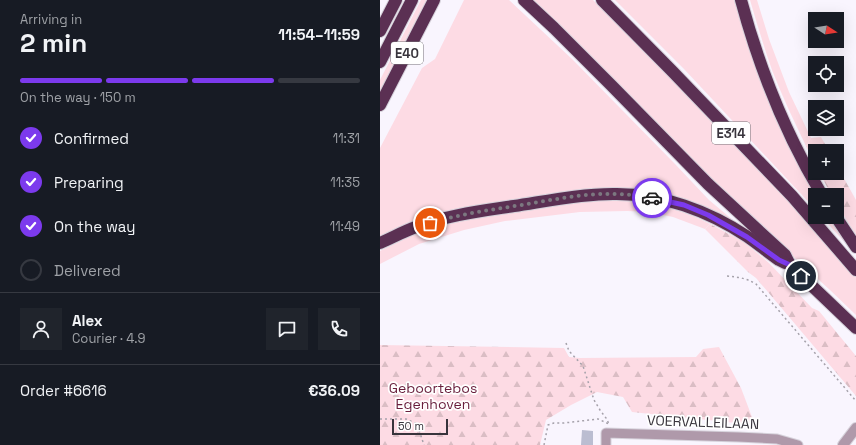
<!DOCTYPE html>
<meta charset="utf-8">
<style>
:root{--surface:#171b24;--page:#20242c;--text:#f1f3f6;--muted:#9ea1a6;--line:#363941;--accent:#7c3aed}
body{margin:0;font-family:"Space Grotesk",sans-serif;background:var(--page);color:var(--text);height:100vh;display:flex;flex-direction:column;font-size:15px;white-space:nowrap}
*{box-sizing:border-box;margin:0}
p{font-size:13px;color:var(--muted)}
.icon{flex:none;width:22px;height:22px;fill:none;stroke:currentColor;stroke-width:2;stroke-linecap:round;stroke-linejoin:round}
.map{position:relative;flex:1;overflow:hidden}
.sheet{display:flex;flex-direction:column;background:var(--surface);width:380px}
.sheet>*{flex:none}
.needle{width:26px;rotate:102deg}
.buttons{position:absolute;left:428px;top:12px;display:grid;gap:8px}
.buttons a{display:grid;place-items:center;width:36px;height:36px;border-radius:0px;background:var(--surface);box-shadow:0 4px 16px #0002;font-size:20px}
.scale{position:absolute;left:12px;bottom:10px;width:56px;box-sizing:border-box;padding-left:4px;border:2px solid #38343c;border-top:0;font-size:11px;line-height:14px;white-space:nowrap;color:#38343c;-webkit-text-stroke:3px #fff;paint-order:stroke}
.pin{position:absolute;display:grid;place-items:center;width:34px;height:34px;color:#fff;margin:-17px;border:2px solid #fff;border-radius:50%;box-shadow:0 1px 4px #0007}
.courier{position:absolute;display:grid;place-items:center;width:40px;height:40px;margin:-20px;border:3px solid #7c3aed;border-radius:50%;background:#fff;color:#222;box-shadow:0 1px 5px #0007}
.summary em{font-style:normal;font-weight:700}
.summary div{display:flex;flex-direction:column-reverse}
.summary{display:flex;align-items:center;justify-content:space-between;height:68px;padding:0 20px}
h1{font-size:26px;font-weight:700;line-height:30px}
.bar{display:grid;grid-template-columns:repeat(4,1fr);gap:6px 4px;align-content:center;height:48px;padding:0 20px}
.bar i{height:5px;border-radius:3px;background:var(--line)}
.bar .active{background:var(--accent)}
.bar p{grid-column:span 4}
.line{display:flex;align-items:center;gap:10px;padding:0 20px;border-top:1px solid var(--line)}
.line div{flex:1}
.round{display:grid;place-items:center;flex:none;width:42px;height:42px;border-radius:0px;background:var(--page)}
ol{padding:0 20px;list-style:none}
li{display:flex;align-items:center;gap:12px;height:44px}
li p{margin-inline-start:auto}
li .icon{padding:4px;border-radius:50%;background:var(--accent);color:#fff;stroke-width:4}
li:last-child{color:var(--muted)}
li i{width:22px;height:22px;border:2px solid var(--line);border-radius:50%}
main{display:flex;flex:1;min-height:0}
.map>svg:first-child{display:block}
</style>
<main>
<section class="sheet">
<div class="summary"><div><h1>2 min</h1><p>Arriving in</p></div><em>11:54–11:59</em></div>
<div class="bar"><i class="active"></i><i class="active"></i><i class="active"></i><i></i><p>On the way · 150 m</p></div>
<ol>
<li><svg class="icon" aria-label="check" viewBox="0 0 24 24"><path d="M5 12l5 5 9-10"/></svg>Confirmed<p>11:31</p></li>
<li><svg class="icon" aria-label="check" viewBox="0 0 24 24"><path d="M5 12l5 5 9-10"/></svg>Preparing<p>11:35</p></li>
<li><svg class="icon" aria-label="check" viewBox="0 0 24 24"><path d="M5 12l5 5 9-10"/></svg>On the way<p>11:49</p></li>
<li><i></i>Delivered</li>
</ol>
<div class="line" style="height:72px"><a class="round"><svg class="icon" aria-label="person" viewBox="0 0 24 24"><circle cx="12" cy="8" r="4"/><path d="M4 21q1-7 8-7t8 7"/></svg></a><div><b>Alex</b><p>Courier · 4.9</p></div><a class="round"><svg class="icon" aria-label="chat" viewBox="0 0 24 24"><path d="M4 5h16v11H9l-5 4z"/></svg></a><a class="round"><svg class="icon" aria-label="phone" viewBox="0 0 24 24"><path d="M5 4h4l2 5-3 2q2 4 5 5l2-3 5 2v4C11 20 4 13 5 4z"/></svg></a></div>
<div class="line" style="height:52px"><div>Order #6616</div><b>€36.09</b></div>
</section>
<div class="map">
<svg width="476" height="445" viewBox="0 0 476 445">
<defs>
<pattern id="forest-firs" width="22" height="20" patternUnits="userSpaceOnUse"><rect width="22" height="20" fill="#fddbe4"/><path d="M5 1l3.5 6h-7zM16 11l3.5 6h-7z" fill="#dabdc4"/></pattern>
</defs>
<rect width="100%" height="100%" fill="#f9f5fe"/>
<g fill="#fddbe4">
<path d="M41,0h6l-47,92v-12z"/>
<path d="M84,0h45l63,59 103,105 34,36 31,26 -21,-12 -123,-25 -216,50v-91l42,-80 13,-9z"/>
<path d="M150,0h63c90,89 179,180 263,276v39l-26,-25 -87,-79z"/>
<path d="M235,0h121l81,195h-2v14l-131,-140z"/>
<path d="M370,0h7l12,39 20,53 22,46 -5,8c-12,-25 -24,-50 -34,-76 -8,-23 -15,-46 -22,-70z"/>
<path d="M228,200c10,1 19,0 28,1 26,3 51,11 74,23l-5,5 -32,-12 -24,-5 -22,-1 -47,1 -75,9 -41,9 -45,14 -39,20v-13l31,-15 26,-9 32,-8 74,-11 34,-6z"/>
<path d="M442,217h8l18,29z"/>
</g>
<g fill="url(#forest-firs)">
<path d="M441,137l8,14h-14v13l-9,-18 5,-8z"/>
<path d="M457,166l19,34v35l-19,-30v-10h-6l-11,-22h17z"/>
<path d="M330,224l34,18 25,21 43,45 7,3 37,45v40l-100,-118 -8,-6 -43,-43z"/>
<path d="M0,345l184,3 5,9 11,1 116,-1 7,-8 16,-2 22,41 14,37 -123,-13 -9,-15 -26,-5 -26,13 -25,15 -6,25h-160z"/>
</g>
<path fill="#bbbdd1" d="M202,430l11,1v14h-12z"/>
<g fill="none" stroke-linecap="round" stroke-linejoin="round">
<g stroke="#d6d2db" stroke-width="11">
<path id="minor" d="M226,445v-12l132,4 39,2 21,6"/>
</g>
<g stroke="#d6d2db" stroke-width="12">
<path id="tertiary" d="M463,445l13,-17"/>
</g>
<g stroke="#d6d2db" stroke-width="14">
<g id="motorway">
<path d="M144,0l30,28 58,58 96,98 77,71 5,10 66,63"/>
<path d="M222,0l71,72 119,124 64,74"/>
<path d="M361,0c18,67 45,135 81,195"/>
<path d="M0,31l16,-31"/>
<path d="M0,62l32,-62"/>
<path d="M0,105l54,-105"/>
<path d="M456,217l20,30"/>
<path d="M0,243c12,-5 24,-12 36,-16 31,-12 65,-16 98,-21 33,-5 66,-12 99,-12 48,-1 96,17 135,43 10,7 21,16 31,23l6,3"/>
</g>
</g>
<g stroke="#a5a1aa" stroke-width="1.5" stroke-dasharray="2 3" stroke-linecap="butt">
<path d="M347,276c11,1 19,2 29,8l100,117"/>
<path d="M186,343l3,8 14,15 11,34 6,10 6,8 3,6"/>
<path d="M0,419h26l11,5 7,21"/>
<path d="M164,445l4,-20 6,-2h10l34,-4 11,5"/>
</g>
<use href="#minor" stroke="#af99aa" stroke-width="9"/>
<use href="#tertiary" stroke="#af99aa" stroke-width="10"/>
<use href="#motorway" stroke="#5b3053" stroke-width="12"/>
</g>
<g fill="none" stroke-linecap="round" stroke-linejoin="round">
<path stroke="#7c7880" stroke-width="4" stroke-dasharray="0 7.2" d="M50,223c30,-9 60,-13 91,-18 31,-5 63,-12 94,-11 13,0 25,2 37,4"/>
<path stroke="#7c3aed" stroke-width="5" d="M272,198l32,7 24,10 39,22 32,23 11,5 11,11"/>
</g>
<g text-anchor="middle" dominant-baseline="central" stroke-width="3.5" stroke-linejoin="round" paint-order="stroke">
<g fill="#fff" stroke="#747176" stroke-width="1">
<rect x="11" y="42" width="32" height="22" rx="3"/>
<rect x="332" y="122" width="38" height="22" rx="3"/>
</g>
<g font-size="13" font-weight="bold" fill="#38343c">
<text x="27" y="53">E40</text>
<text x="351" y="133">E314</text>
</g>
<g font-size="14" fill="#691e3c" stroke="#fff">
<text x="53" y="388">Geboortebos<tspan x="53" dy="16">Egenhoven</tspan></text>
</g>
<g font-size="14" fill="#38343c" stroke="#fff">
<text transform="translate(323 422) rotate(2)">VOERVALLEILAAN</text>
</g>
</g>
</svg>
<div class="buttons">
<a><svg class="needle" viewBox="-14 -14 28 28"><path d="M0-13l5 13h-10z" fill="#e53935"/><path d="M0 13l5-13h-10z" fill="#9ea1a6"/></svg></a>
<a><svg class="icon" aria-label="locate" viewBox="0 0 24 24"><circle cx="12" cy="12" r="6"/><path d="M12 2v4M12 18v4M2 12h4M18 12h4"/></svg></a>
<a><svg class="icon" aria-label="layers" viewBox="0 0 24 24"><path d="M12 4l9 5-9 5-9-5zM3 14l9 5 9-5"/></svg></a>
<a>+</a>
<a>−</a>
</div>
<div class="scale">50 m</div>
<div class="pin" style="left:50px;top:223px;background:#ea580c"><svg class="icon" aria-label="bag" viewBox="0 0 24 24"><path d="M5 8h14l-1 12H6zM9 8a3 3 0 0 1 6 0"/></svg></div>
<div class="pin" style="left:421px;top:276px;background:#1f2937"><svg class="icon" aria-label="home" viewBox="0 0 24 24"><path d="M3 11l9-7 9 7M6 9v11h12V9"/></svg></div>
<div class="courier" style="left:272px;top:198px"><svg class="icon" aria-label="car" viewBox="0 0 24 24"><path d="M5 17H2v-5l4-1 3-4h7l3 4 3 1v5h-3M9 17h6M6 11h13"/><circle cx="7" cy="17" r="2"/><circle cx="17" cy="17" r="2"/></svg></div>
</div>
</main>
